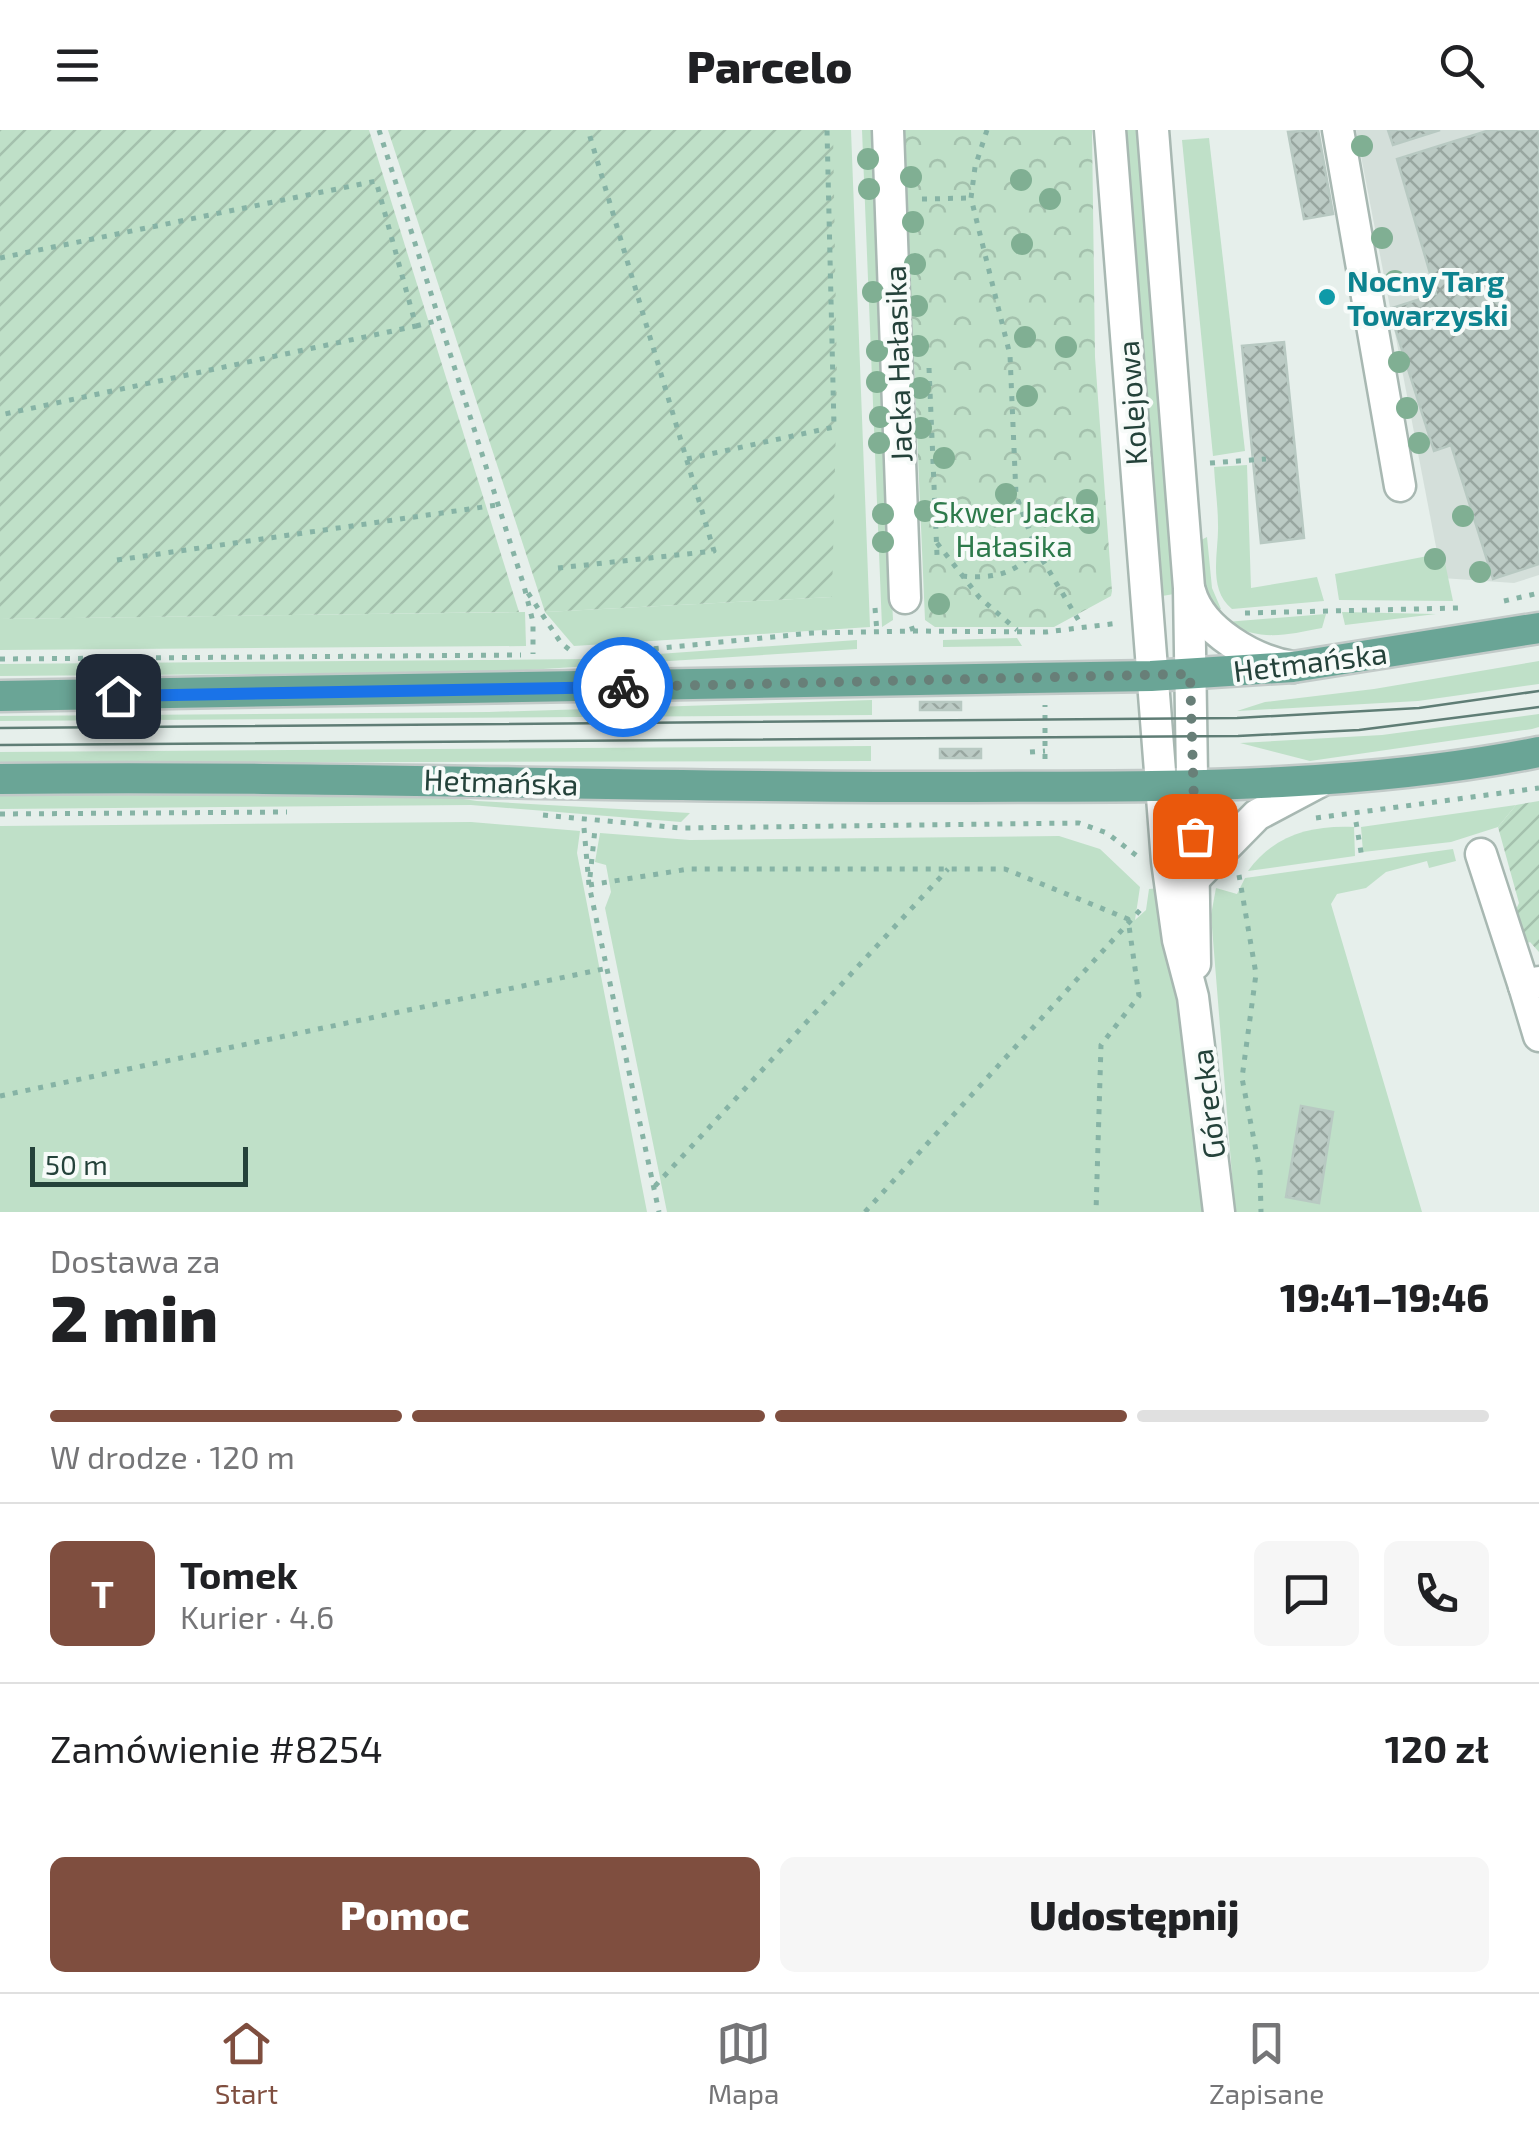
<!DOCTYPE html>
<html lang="pl">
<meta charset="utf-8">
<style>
:root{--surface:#fff;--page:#f6f6f6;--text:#202124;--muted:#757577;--line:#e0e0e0;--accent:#7f4e3f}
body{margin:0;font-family:"Exo 2",sans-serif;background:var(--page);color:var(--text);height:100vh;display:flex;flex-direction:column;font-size:38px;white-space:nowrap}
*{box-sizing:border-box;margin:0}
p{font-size:32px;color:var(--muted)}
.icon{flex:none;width:55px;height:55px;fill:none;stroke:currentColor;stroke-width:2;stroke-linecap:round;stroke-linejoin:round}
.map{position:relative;height:1082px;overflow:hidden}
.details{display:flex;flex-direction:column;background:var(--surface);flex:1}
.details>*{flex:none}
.scale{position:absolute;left:30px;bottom:25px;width:218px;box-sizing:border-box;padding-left:10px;border:5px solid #24423a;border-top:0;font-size:28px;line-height:35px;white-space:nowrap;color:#24423a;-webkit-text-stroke:8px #f7fbf9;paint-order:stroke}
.pin{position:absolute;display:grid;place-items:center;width:85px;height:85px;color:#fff;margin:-42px;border-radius:20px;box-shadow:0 5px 15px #0006}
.courier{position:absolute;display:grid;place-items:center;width:100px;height:100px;margin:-50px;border:8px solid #1a73e8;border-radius:50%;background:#fff;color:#222;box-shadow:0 2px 12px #0007}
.head em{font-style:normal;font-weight:800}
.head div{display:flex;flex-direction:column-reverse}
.head{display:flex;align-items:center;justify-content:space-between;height:170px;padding:0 50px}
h1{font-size:65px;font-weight:800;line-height:75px}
.bar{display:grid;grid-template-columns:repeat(4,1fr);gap:15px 10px;align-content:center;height:120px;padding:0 50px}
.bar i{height:12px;border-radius:8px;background:var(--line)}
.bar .active{background:var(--accent)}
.bar p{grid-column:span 4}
.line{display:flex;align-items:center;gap:25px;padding:0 50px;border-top:2px solid var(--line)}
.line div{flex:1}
.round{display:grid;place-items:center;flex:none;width:105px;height:105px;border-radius:15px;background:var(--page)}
.button{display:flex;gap:20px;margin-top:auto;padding:20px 50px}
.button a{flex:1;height:115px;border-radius:15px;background:var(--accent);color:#fff;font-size:40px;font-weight:800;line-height:115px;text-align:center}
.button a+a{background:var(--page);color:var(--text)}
header{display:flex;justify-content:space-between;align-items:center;height:130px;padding:0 50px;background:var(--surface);font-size:45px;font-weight:800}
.dock{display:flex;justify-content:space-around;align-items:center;height:140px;border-top:2px solid var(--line);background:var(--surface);font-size:28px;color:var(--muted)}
.dock a{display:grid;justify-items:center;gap:5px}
.dock .active{color:var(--accent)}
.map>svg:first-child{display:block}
</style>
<header><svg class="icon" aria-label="menu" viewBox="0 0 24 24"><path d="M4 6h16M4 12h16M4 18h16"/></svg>Parcelo<svg class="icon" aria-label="search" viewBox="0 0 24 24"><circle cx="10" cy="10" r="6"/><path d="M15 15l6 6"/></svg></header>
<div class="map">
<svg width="1539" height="1082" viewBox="0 0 1539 1082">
<defs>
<pattern id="park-crowns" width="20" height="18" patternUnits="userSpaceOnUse" patternTransform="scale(2.5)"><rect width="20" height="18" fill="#bfe0c8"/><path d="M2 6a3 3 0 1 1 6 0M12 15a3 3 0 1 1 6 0" fill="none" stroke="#a4c1ad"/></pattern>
<pattern id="garden-furrows" width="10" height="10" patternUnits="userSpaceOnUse" patternTransform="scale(2.5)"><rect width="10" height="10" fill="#bfe0c8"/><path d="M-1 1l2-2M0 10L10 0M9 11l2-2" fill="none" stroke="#a4c1ad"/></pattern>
<pattern id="building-cross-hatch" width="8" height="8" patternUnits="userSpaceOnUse" patternTransform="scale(2.5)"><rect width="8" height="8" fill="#bbcac4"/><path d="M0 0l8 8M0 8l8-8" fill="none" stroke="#98a6a0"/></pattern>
</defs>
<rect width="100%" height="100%" fill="#e6efeb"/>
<path fill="#d4dfda" d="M1356,0h183v445l-25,8 -72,-5z"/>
<g fill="#bfe0c8">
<path d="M830,0h21l19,497 -296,19 -29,-34 287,-15z"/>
<path d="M862,0h11l19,469 1,21 -11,7z"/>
<path d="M1125,0h12l37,464 -12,2z"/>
<path d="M1209,8l36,313 -32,5 -31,-316z"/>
<path d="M1247,335l4,123 66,-11 7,24 -92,8c-25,-20 -13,-58 -14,-84 0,-19 -3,-39 -4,-58z"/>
<path d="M1207,407l5,51 9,21 -7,1 -9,-22 -4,-48z"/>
<path d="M1443,423l10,48 -114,-1 -4,-26z"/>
<path d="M525,482l1,34 -526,4v-31z"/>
<path d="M1342,482l94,2 -91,11z"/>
<path d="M1326,484l-4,14c-36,7 -62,14 -96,-6z"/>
<path d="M1017,508l5,8 -79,1v-7z"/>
<path d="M857,510v9l-360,23 -497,4v-12l588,-5z"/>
<path d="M1539,531v23l-121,17 -181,10 28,-9 109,-13z"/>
<path d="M872,570v15l-872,6v-5l489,-4z"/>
<path d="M1539,584v13l-7,2 -222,32 -70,-18 142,-8z"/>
<path d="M871,616v15l-871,2v-11z"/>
<path d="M422,663l55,8 213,12 -9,9 -210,-17 -471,4v-15z"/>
<path d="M1516,675l-18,22 -47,15 -88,10 -2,-25z"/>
<path d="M471,692l109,9 -3,22 70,359h-647v-386z"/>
<path d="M1354,697l1,29 -107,15c26,-36 63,-46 106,-44z"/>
<path d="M600,703l90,7 369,-4 41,13 40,38 -5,33 11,-10 3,-21 11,-1 31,202 12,122h-536l-62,-304 6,-16 -5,-27 -11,-3z"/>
<path d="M1453,719l3,12 -27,7 -2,-7 -41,11 -20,16 -29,6 -6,10 91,308h-187l-24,-297 5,-27 21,6 8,-16z"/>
</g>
<path fill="url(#park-crowns)" d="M904,0h188l3,227 17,234 -1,5 -57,31h-119l-10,-7z"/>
<g fill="url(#garden-furrows)">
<path d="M0,0h369l150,482 -519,7z"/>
<path d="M388,0h445l4,250 -5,217 -287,15z"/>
<path d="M1539,671v151l-9,-10 -10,4 -7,-30 6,-13 -21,-76 18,-22z"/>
</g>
<g fill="url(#building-cross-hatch)" stroke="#b8c9c2" stroke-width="2.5">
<path d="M1318,0l15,84 -29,5 -16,-87z"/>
<path d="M1388,0h52l-47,15z"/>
<path d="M1490,0h49v434l-46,15 -42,-134 -17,6 -45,-142 47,-15 -39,-135z"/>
<path d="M1284,212l20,196 -43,5 -19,-197z"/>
<rect x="920" y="572" width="41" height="8"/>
<rect x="940" y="619" width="41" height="9"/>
<path d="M1301,976l32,6 -14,91 -33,-6z"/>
</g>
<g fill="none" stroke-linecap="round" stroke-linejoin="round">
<g stroke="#a8b8b2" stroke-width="35">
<g id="minor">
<path d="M888,0l17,468"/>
<path d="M1110,0l57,731 11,79 15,57 26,215"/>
<path d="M1153,0l36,458 6,376"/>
<path d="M1338,0l62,356"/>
<path d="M1190,461c11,40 64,70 103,76"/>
<path d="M1481,724l43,132"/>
<path d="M1197,746l60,-61 62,-33"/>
<path d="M1539,852l-15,4 15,50"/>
</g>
</g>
<g stroke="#c2cac8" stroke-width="35">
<g id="major">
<path d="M0,566l1151,-20 142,-9 246,-39"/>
<path d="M0,649c320,-4 640,9 960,8 193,-1 389,3 579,-35"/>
</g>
</g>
<g stroke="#86b3a5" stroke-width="5" stroke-dasharray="5 8" stroke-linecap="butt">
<path d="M379,0l145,456 9,36v32"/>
<path d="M987,0l-12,37 -4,31 39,157 6,140 20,54 46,77"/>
<path d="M922,69l49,-1"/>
<path d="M0,128l376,-77 40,145 -416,89"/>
<path d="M416,196l24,-6"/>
<path d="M929,238l8,187"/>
<path d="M687,329l147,-32 -7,-297"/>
<path d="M1210,333l56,-4"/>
<path d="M937,413l42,54 38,33"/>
<path d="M117,430l380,-55"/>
<path d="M558,438l156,-17 -126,-421"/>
<path d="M962,446c32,3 54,-2 74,-27"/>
<path d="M528,463l33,50 14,11"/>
<path d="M1504,471l35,-8"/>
<path d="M875,478l2,24"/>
<path d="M1245,483l213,-5"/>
<path d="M913,501l133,1 73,-9"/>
<path d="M602,524l210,-21 101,-2 -2,-6"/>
<path d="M0,529l521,-4"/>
<path d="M1030,622l15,-1"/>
<path d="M1045,629v-54"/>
<path d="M0,684l287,-2"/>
<path d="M543,685l138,13 398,-5 28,10 30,23"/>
<path d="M1316,688l223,-30"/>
<path d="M1356,692l6,36"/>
<path d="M584,698l5,57 70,327"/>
<path d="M1239,745l17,99 -14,104 18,93 1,41"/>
<path d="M590,747l5,-48"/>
<path d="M589,755l100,-16h316l123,50 11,77 -38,49 -5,167"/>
<path d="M0,966l608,-128"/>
<path d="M655,1056l293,-317"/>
<path d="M865,1082l277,-304"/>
</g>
<use href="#minor" stroke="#fff" stroke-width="30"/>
<use href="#major" stroke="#6aa596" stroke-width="30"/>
<g stroke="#5f7d75" stroke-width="2.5">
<path d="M0,598l1237,-10 182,-10 120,-17"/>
<path d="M0,615l1238,-9 121,-6 180,-23"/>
</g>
</g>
<g fill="#80af93">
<circle cx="1362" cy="16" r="11"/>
<circle cx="868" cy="29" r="11"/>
<circle cx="911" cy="47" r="11"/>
<circle cx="1021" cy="50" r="11"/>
<circle cx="869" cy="59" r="11"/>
<circle cx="1050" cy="69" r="11"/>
<circle cx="913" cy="92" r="11"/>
<circle cx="1382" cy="108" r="11"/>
<circle cx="1022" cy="114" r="11"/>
<circle cx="915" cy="134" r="11"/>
<circle cx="1395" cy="151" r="11"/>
<circle cx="873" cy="162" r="11"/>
<circle cx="917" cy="176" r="11"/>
<circle cx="1025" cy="207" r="11"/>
<circle cx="918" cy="216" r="11"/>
<circle cx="1066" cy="217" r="11"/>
<circle cx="877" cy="221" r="11"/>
<circle cx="1399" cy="232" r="11"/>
<circle cx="877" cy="252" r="11"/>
<circle cx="920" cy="258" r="11"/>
<circle cx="1027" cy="266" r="11"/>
<circle cx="1407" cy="278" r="11"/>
<circle cx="880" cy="287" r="11"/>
<circle cx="921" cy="298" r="11"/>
<circle cx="879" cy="313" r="11"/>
<circle cx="1419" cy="313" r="11"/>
<circle cx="944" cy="328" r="11"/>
<circle cx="1006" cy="364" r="11"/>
<circle cx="1087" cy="370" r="11"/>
<circle cx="925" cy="381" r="11"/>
<circle cx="883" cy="384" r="11"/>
<circle cx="1059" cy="385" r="11"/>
<circle cx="1463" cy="386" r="11"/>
<circle cx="1089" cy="393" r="11"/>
<circle cx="883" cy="412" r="11"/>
<circle cx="1435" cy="429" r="11"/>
<circle cx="1480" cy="442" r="11"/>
<circle cx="939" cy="474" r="11"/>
</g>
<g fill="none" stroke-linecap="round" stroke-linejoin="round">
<path stroke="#687f78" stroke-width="10" stroke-dasharray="0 18" d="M623,557l567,-13 5,162"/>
<path stroke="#1a73e8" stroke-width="12" d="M118,566l505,-9"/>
</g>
<circle fill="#0f9aa8" stroke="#f7fbf9" stroke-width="4" cx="1327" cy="167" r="10"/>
<g text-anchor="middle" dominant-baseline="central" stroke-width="8" stroke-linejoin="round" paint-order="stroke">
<g font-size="30" font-weight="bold" fill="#0d838f" stroke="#f7fbf9" text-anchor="start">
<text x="1347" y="150">Nocny Targ<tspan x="1347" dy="34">Towarzyski</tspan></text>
</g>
<g font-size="30" fill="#24423a" stroke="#f7fbf9">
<text transform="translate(897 234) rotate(-92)">Jacka Hałasika</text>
<text transform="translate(1131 273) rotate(-94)">Kolejowa</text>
<text transform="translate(1310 531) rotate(-7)">Hetmańska</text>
<text transform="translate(501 651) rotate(2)">Hetmańska</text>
<text transform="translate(1207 974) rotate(-97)">Górecka</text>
</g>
<g font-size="30" fill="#2d7a4b" stroke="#f7fbf9">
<text x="1014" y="381">Skwer Jacka<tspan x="1014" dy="34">Hałasika</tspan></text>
</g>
</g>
</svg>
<div class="scale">50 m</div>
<div class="pin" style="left:1195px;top:706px;background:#ea580c"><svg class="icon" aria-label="bag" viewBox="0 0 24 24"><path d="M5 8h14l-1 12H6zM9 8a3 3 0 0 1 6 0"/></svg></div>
<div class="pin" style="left:118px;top:566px;background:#1f2937"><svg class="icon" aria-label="home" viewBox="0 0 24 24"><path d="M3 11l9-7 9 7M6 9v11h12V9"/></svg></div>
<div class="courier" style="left:623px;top:557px"><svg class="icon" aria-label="bike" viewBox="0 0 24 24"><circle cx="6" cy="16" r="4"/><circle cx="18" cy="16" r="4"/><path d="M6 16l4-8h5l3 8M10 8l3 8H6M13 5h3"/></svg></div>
</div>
<section class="details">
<div class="head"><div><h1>2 min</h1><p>Dostawa za</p></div><em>19:41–19:46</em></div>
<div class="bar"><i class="active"></i><i class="active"></i><i class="active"></i><i></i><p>W drodze · 120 m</p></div>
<div class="line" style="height:180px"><b class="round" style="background:var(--accent);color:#fff">T</b><div><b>Tomek</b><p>Kurier · 4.6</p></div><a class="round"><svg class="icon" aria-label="chat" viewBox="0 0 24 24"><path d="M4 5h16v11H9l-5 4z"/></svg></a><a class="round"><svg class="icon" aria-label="phone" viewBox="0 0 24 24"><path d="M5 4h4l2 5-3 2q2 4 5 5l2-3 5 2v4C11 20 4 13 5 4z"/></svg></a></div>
<div class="line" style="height:130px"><div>Zamówienie #8254</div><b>120 zł</b></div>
<div class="button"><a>Pomoc</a><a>Udostępnij</a></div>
</section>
<nav class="dock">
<a class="active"><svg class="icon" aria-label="home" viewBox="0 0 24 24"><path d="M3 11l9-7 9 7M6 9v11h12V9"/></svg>Start</a>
<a><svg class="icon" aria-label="map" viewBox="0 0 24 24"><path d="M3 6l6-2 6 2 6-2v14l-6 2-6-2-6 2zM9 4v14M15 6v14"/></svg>Mapa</a>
<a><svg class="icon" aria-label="saved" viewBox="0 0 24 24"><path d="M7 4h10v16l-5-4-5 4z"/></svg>Zapisane</a>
</nav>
